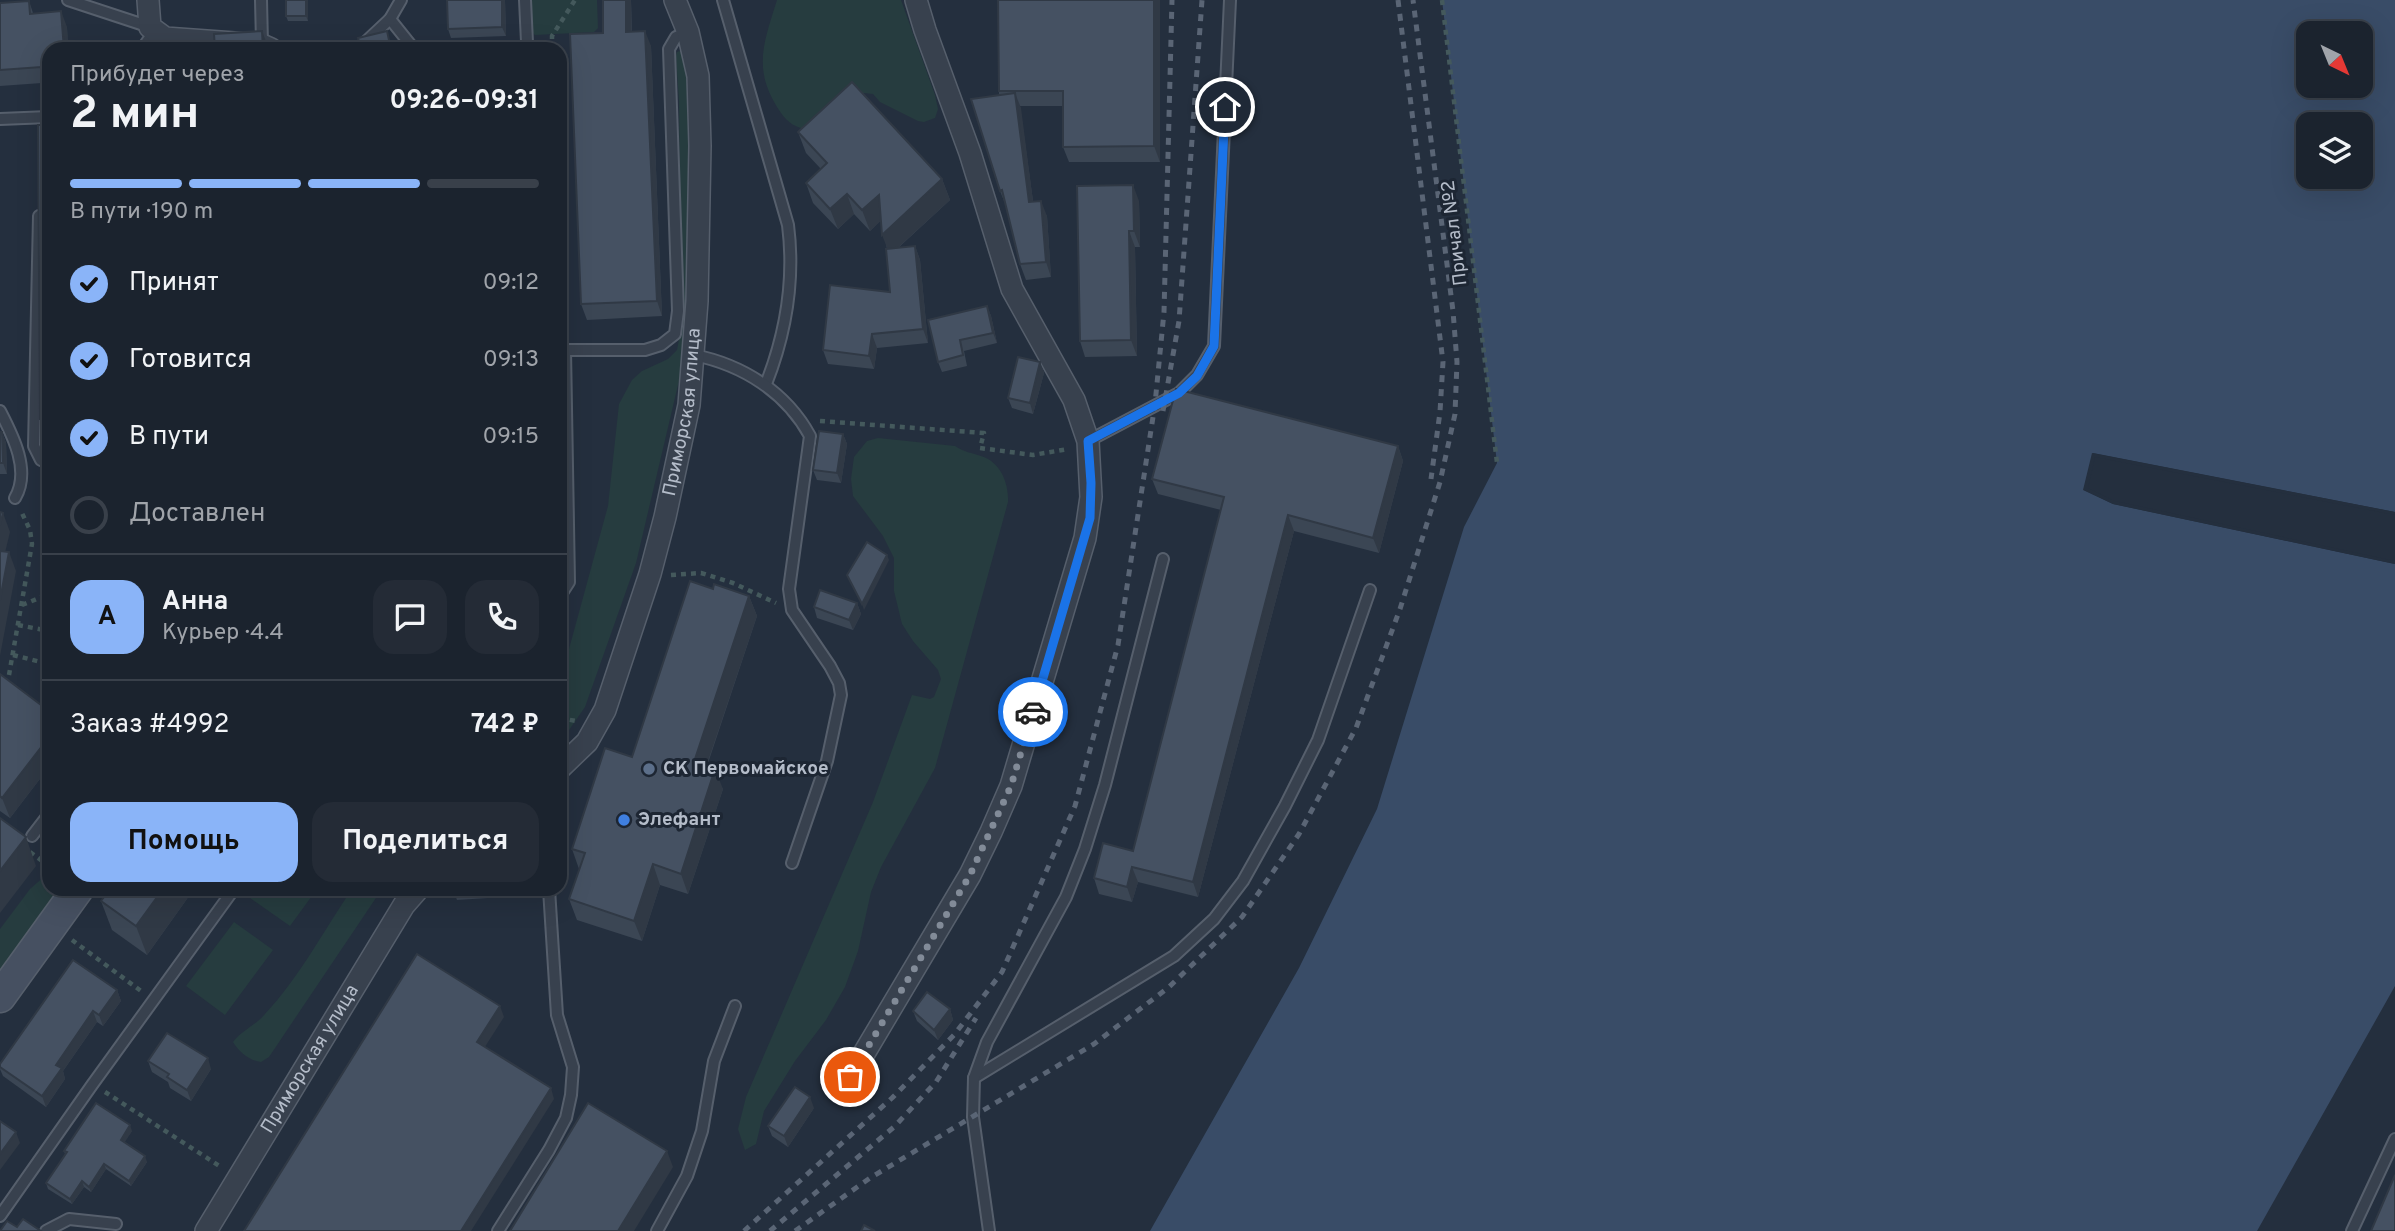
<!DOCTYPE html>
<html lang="ru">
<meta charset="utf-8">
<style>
:root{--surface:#1b232e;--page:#242b36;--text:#f1f3f6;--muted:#a0a4aa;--line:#39404a;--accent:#8ab4f8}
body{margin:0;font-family:Overpass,sans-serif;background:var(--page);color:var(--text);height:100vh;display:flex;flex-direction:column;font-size:26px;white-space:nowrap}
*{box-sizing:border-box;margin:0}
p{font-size:23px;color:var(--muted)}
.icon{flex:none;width:38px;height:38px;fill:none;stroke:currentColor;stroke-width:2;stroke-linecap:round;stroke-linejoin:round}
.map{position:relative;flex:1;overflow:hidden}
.sheet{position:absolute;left:42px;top:42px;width:525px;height:854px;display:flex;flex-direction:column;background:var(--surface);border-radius:21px;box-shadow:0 7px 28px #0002,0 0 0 2px var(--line)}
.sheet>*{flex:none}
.needle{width:46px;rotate:137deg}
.buttons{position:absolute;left:2296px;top:21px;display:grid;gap:14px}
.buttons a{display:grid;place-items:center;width:77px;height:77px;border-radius:14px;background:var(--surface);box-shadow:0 7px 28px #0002,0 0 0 2px var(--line);font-size:35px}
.pin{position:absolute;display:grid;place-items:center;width:60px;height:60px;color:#fff;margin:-30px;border:4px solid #fff;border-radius:50%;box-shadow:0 2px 7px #0007}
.courier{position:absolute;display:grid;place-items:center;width:70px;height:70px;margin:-35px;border:5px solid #1a73e8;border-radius:50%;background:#fff;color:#222;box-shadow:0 2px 9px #0007}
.head em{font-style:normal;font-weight:700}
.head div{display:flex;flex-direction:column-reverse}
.head{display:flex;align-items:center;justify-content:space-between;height:119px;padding:0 28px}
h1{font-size:46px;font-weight:700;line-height:52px}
.bar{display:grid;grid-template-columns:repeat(4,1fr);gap:10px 7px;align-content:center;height:84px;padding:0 28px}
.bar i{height:9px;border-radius:5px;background:var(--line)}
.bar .selected{background:var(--accent)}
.bar p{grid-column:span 4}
.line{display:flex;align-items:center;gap:18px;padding:0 28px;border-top:2px solid var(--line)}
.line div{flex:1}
.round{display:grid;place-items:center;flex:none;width:74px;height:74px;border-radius:21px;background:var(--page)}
ol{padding:0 28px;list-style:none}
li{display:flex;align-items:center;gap:21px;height:77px}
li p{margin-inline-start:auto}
li .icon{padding:7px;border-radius:50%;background:var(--accent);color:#111;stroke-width:4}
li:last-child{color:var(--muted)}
li i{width:38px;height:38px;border:4px solid var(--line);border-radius:50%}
.primary-button{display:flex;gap:14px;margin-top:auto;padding:14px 28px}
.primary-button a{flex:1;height:80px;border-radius:21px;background:var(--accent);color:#111;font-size:28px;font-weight:700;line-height:80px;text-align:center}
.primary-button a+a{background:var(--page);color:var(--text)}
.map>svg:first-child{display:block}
</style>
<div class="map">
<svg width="2395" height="1231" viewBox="0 0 2395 1231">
<rect width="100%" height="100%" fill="#242f3e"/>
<g fill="#263c3f">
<path d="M530,0h67l1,28 -4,4 -59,3 -4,-4z"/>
<path d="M777,0h124l34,95 3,14 -3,9 -11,4 -6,-1 -38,-19 -7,-8 -9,-1 -56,36c-11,0 -21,-7 -27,-16 -29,-42 -18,-68 -4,-113z"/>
<path d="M680,51l4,5 4,32 2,186 -4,77 -50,212 -51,144 -16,23 -9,7v-79l9,-9 39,-143 11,-102 13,-24 10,-9 26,-12 9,-9 4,-21 -2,-228 -3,-45 1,-4z"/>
<path d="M878,438l77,8c9,6 17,7 26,10 20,6 28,28 27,46l-73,266 -54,99 -10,25 -13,59 -13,36 -19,33 -31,41 -31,50 -8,33 -11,6 -7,-21 8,-32 127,-295 39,-107 18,4 4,-2 7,-18 -3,-9 -25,-29 -11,-17 -8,-33v-33l-11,-22 -30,-40 -2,-17 3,-22 13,-16z"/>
<path d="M45,876l4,1v12h10l-2,6 -57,80v-46l30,-40z"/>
<path d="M257,889h60l-27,37 -40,-28z"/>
<path d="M352,889h30l-113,168 -8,5c-11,-1 -22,-10 -28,-20 8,-11 23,-17 32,-28 34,-36 59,-84 87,-125z"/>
<path d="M234,922l39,28 -48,65 -39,-29z"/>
</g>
<path fill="#394c67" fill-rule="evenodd" d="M1442,0h953v512l-302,-59 -9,37 29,14 282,60v422l-138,245h-1107l149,-263 78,-159 87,-282 33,-64zM2308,33h53v53h-53zM2308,124h53v53h-53z"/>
<path fill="#242f3e" d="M2092,453l303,59v3l-300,-58 -7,31 27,13 280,60v3l-282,-60 -30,-14z"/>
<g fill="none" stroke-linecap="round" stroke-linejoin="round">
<g stroke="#565f6c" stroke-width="14">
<g id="service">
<path d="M68,0l82,27"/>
<path d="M261,0l1,43"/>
<path d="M723,0l65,225c7,55 -2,108 -22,159"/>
<path d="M390,19l24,30"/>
<path d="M142,49l12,-17"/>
<path d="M358,49l32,-30 11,-19"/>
<path d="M522,49l5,-7 -2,-42"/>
<path d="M0,119l49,-2"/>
<path d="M39,216l-5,230 7,14 8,3"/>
<path d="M560,341l5,9 4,232 -9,14"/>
<path d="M565,350h80l16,-5 14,-11 3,-23 -9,-262 7,-12 12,-5"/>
<path d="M694,355c49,10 92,37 116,81l-21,153 3,21 38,56 9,17 2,12 -14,66 -35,102"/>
<path d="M0,411c13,25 31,60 15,87"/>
<path d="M1088,441l91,-48 18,-18 17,-29 16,-346"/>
<path d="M32,836l17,-22"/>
<path d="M974,1078l200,-122 40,-37 29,-38 42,-75 33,-66 52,-150"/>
<path d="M0,1216l92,-131 142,-196"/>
<path d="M46,1231l23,-12 47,5"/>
<path d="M498,1231l51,-81 17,-32 5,-23 2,-28 -16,-52 -8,-126"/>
<path d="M657,1231l30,-55 15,-45 12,-70 21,-55"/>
<path d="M989,1231l-16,-114 1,-39 13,-36 79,-145 19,-48 20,-64 58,-226"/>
<path d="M2352,1231l43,-92"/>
</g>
</g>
<g stroke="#565f6c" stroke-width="24">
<g id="minor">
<path d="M148,0l2,27 15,11 97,7 9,4"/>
<path id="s1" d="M560,768l27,-26 18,-32 45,-136 15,-57 24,-112 8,-104 3,-155 -2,-70 -10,-44 -13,-32"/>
<path d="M850,1077l120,-202 21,-43 20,-46 74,-248 6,-41 -3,-56 -14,-41 -62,-111 -42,-136 -45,-123 -9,-30"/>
<path id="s2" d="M206,1231l198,-326 14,-16"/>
</g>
</g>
<g stroke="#565f6c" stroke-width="33">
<path id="secondary" d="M0,997l78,-108"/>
</g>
<g stroke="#44595c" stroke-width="4.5" stroke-dasharray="5 5" stroke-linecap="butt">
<path d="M1442,0l55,463"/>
<path d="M552,49v-13l23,-36"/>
<path d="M820,421l164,12 -4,15 53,7 35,-6"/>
<path d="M671,575l30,-2 32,10 43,20"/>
<path d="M22,605l27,-11"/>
<path d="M18,625l31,6"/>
<path d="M13,655l36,9"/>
<path d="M9,675l23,-131 -2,-14 -9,-19"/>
<path d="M560,718l16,3"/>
<path d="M30,852l19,14"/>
<path d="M72,940l69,51"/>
<path d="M105,1092l116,75"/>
</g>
<use href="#service" stroke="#38414e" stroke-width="10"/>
<use href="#minor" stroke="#38414e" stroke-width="21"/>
<use href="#secondary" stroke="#465061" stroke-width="30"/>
<g stroke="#5a6575" stroke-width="5" stroke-dasharray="7 7" stroke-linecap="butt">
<path d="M1398,0l45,362 -3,50 -9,67"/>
<path d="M1163,411l16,-90 23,-321"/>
<path d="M744,1231l148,-133 62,-63 48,-63 73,-166 43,-161 37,-241 9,-92 8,-312"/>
<path d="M770,1231l124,-104 42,-45 40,-64"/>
<path d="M795,1231l75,-53 224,-134 75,-57 73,-70 57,-83 57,-106 44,-119 40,-127 15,-68 2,-52 -4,-51 -40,-311"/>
</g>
</g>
<g fill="#3b4654">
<path d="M308,0v21h-20l-2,-5z"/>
<path d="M447,0h58l1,36 -55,2 -3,-9z"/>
<path d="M603,0h28l1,31 19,15 11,270 -75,4 -6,-16 22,-271z"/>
<path d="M998,0h162v162h-91l-6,-15v-41h-43l13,95 14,15 4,61 -25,3 -6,-16 -14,-58 -6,-15z"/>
<path d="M29,1l4,12 34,14 1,22h-19v60l-7,-16v-10l-42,3v-83z"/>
<path d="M49,125v319l-9,-25z"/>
<path d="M798,132l144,47 8,21 -52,48 17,-2 5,14 8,83 -51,5 -3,21 -46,-5 -5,-14 67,-58 -3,-43 -6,-29 -11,11 -16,-17 -16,15 -25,-26 -7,-20 15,-14 -15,-16z"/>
<path d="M1139,201l1,46h-5l2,109 -52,1 -5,-16z"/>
<path d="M987,306l4,10 6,27 -33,8 3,15 -25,6 -4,-10z"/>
<path d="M1040,362l4,11 -11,41 -21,-6 -4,-10z"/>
<path d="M0,432h2l4,11 1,31h-7z"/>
<path d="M843,434l4,10 -6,39 -24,-3 -4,-10z"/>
<path d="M1398,446l5,15 -24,92 -85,-22 -96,366 -60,-15 -6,20 -33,-8 -5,-16 39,-27 88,-341 -63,-16 -6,-15z"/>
<path d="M713,589l36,7 8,20 -50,150 16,23 -35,105 -28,-9 -18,56 -65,-21 -8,-21 10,-30 -7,-20 60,-92z"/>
<path d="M857,603l4,11 -8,16 -36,-12 -3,-11z"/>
<path d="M0,674l49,37v56l-39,51 -10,-7z"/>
<path d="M194,889l-47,66 -35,-25 -11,-29z"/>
<path d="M453,889h34l1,9 -31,2z"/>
<path d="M117,990l4,11 -18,25 -6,-4 -34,49 2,8 -19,28 -43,-31 -3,-7v-5z"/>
<path d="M950,1009l3,11 -15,20 -21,-19 -4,-10z"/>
<path d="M148,1061l63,8 -20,32 -21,-13 -2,-6 -16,-10z"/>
<path d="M814,1108l-26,39 -16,-11 -4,-10z"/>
<path d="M132,1131l-8,11 23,20 -16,24 -25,-17 -15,23 -7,-5 -12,17 -24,-15 -2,-6 19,-29 -1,-3z"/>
</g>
<g fill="#303945">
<path d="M306,0h2v21l-2,-5z"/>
<path d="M502,0h3l1,36 -4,-9z"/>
<path d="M626,0h5l1,47 -6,-15z"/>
<path d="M1154,0h6v162l-6,-16z"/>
<path d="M61,11l6,16 1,22h-4z"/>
<path d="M262,31l7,18h-6z"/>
<path d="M645,31l6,15 11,270 -5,-15z"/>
<path d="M1015,93l6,15 14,109 -6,-15z"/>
<path d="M942,179l8,21 -60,55 -8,-20z"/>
<path d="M1133,185l6,16 1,46 -6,-16z"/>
<path d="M847,194l7,20 -16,15 -8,-20z"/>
<path d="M879,195l7,21 -16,15 -8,-21z"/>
<path d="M1041,201l6,15 4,61 -5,-15z"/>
<path d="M1129,231l6,16 2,109 -6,-16z"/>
<path d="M915,246l5,14 8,83 -5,-14z"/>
<path d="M987,306l4,10 6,27 -4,-10z"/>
<path d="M872,334l5,14 -3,21 -5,-13z"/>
<path d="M1040,362l4,11 -11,41 -3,-11z"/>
<path d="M2,432l4,11 1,31 -4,-11z"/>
<path d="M843,434l4,10 -6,39 -4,-10z"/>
<path d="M1398,446l5,15 -24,92 -6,-15z"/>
<path d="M3,513l7,19 -9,37 -1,-4v-40z"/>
<path d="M1288,515l6,16 -96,366 -5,-15z"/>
<path d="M9,552l7,19 -16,85v-56z"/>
<path d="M887,555l2,5 -25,50 -2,-6z"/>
<path d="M749,596l8,20 -56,166 -7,-20z"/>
<path d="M857,603l4,11 -8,16 -4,-10z"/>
<path d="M49,712v24l-6,-16z"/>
<path d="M49,737v30l-39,51 -8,-20z"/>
<path d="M715,769l8,20 -35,105 -7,-20z"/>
<path d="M26,837l10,29 -36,47v-42z"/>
<path d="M653,864l7,21 -18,56 -8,-20z"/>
<path d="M1132,867l6,15 -6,20 -5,-15z"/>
<path d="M163,889h31l-47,66 -11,-29z"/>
<path d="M117,990l4,11 -18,25 -4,-11z"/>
<path d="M500,1006l4,11 -23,36 -4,-11z"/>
<path d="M950,1009l3,11 -15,20 -4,-10z"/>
<path d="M93,1011l4,11 -34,49 2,8 -19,28 -4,-11 14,-31z"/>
<path d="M208,1058l3,11 -20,32 -4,-11z"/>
<path d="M551,1088l3,11 -83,132h-10z"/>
<path d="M810,1097l4,11 -26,39 -4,-11z"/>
<path d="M130,1125l2,6 -9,14 -2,-5z"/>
<path d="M16,1132l4,11 -20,27v-16z"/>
<path d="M667,1151l6,16 -39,64h-16z"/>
<path d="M145,1156l2,6 -16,24 -2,-5z"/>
<path d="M104,1164l2,5 -15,23 -2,-5z"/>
<path d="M82,1181l2,6 -12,17 -2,-5z"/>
</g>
<g fill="#455162" stroke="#303945" stroke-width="2">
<rect x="286" y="0" width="20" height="16"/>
<path d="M447,0h55v27l-54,2z"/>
<path d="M603,0h23v32l19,-1 12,270 -76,3 -11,-270 33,-1z"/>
<path d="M998,0h156v146l-91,1v-56h-64z"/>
<path d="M29,1l1,13 31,-3 3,38h-15v44h-7l-1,-26 -41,3v-67z"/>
<path d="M262,31l1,18h-48l-1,-15z"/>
<path d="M387,31l4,18h-30l-3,-11z"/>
<path d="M852,82l90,97 -60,56 -3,-40 -17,15 -15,-16 -17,15 -24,-26 21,-20 -29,-31z"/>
<path d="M1015,93l14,109 12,-1 5,61 -26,2 -18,-74 -2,1 -29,-92z"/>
<path d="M38,125h11v294h-9z"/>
<path d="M1133,185l1,46h-5l2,109 -51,1 -3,-155z"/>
<path d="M915,246l8,83 -51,5 -3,22 -46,-6 7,-65 60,7 -4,-43z"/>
<path d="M987,306l6,27 -33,7 3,15 -25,7 -10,-42z"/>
<path d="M1018,357l22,5 -10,41 -22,-5z"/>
<path d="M1176,389l222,57 -25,92 -85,-23 -95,367 -61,-15 -5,20 -33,-9 9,-35 30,8 91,-354 -72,-18z"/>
<path d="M819,431l24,3 -6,39 -24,-3z"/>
<path d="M0,432h2l1,31h-3z"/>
<path d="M0,512l3,1 -3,12z"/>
<path d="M867,542l20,13 -25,49 -15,-29z"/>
<path d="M0,551l9,1 -9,48z"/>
<path d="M690,581l23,8 1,-5 35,12 -55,166 21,7 -34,105 -28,-10 -19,57 -65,-22 16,-46 -13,-4 33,-101 27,9z"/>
<path d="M820,590l37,13 -8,17 -35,-13z"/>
<path d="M0,674l49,37 -6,9 6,4v13l-47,61 -2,-2z"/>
<path d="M0,818l26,19 -26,34z"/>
<path d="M110,889h53l-27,37 -35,-25z"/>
<path d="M417,954l83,52 -23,36 74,46 -90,143h-217z"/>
<path d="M73,960l44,30 -18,25 -6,-4 -37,54 6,3 -20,28 -42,-29v-3z"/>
<path d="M927,992l23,17 -16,21 -21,-19z"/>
<path d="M167,1033l41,25 -21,32 -20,-13 2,-3 -21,-13z"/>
<path d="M795,1087l15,10 -26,39 -16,-10z"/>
<path d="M96,1103l34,22 -9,15 24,16 -16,25 -25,-17 -15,23 -7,-6 -12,18 -24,-16 21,-31 -3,-1z"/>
<path d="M588,1103l79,48 -49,80h-108z"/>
<path d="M0,1121l16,11 -16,22z"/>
<path d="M2395,1175v56h-24z"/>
<path d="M23,1219l18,12h-41l7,-10 10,6z"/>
<path d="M864,1225l11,6h-14z"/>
</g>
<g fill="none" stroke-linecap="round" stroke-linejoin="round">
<path stroke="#828b98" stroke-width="7" stroke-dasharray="0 12.6" d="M850,1077l120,-202 41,-89 22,-74"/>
<path stroke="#1a73e8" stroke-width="9" d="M1033,712l57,-194 1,-35 -3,-42 91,-48 18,-17 17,-30 11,-239"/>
</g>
<circle fill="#5c6f8a" stroke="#1d2633" stroke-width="2.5" cx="649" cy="769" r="7"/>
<circle fill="#3f7fe0" stroke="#1d2633" stroke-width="2.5" cx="624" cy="820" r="7"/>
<g text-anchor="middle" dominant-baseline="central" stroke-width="6" stroke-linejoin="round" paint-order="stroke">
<g font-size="19" fill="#b4bcc9" stroke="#1d2633">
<text transform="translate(1455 233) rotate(-97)">Причал №2</text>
<text stroke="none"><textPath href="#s1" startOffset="383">Приморская улица</textPath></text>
<text stroke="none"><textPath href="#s2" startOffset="201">Приморская улица</textPath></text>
</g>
<g font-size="19" font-weight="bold" fill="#b4bcc9" stroke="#1d2633" text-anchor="start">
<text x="663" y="769">СК Первомайское</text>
<text x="638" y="820">Элефант</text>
</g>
</g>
</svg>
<div class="buttons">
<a><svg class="needle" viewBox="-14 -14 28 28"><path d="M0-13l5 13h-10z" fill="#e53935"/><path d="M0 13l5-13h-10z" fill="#a0a4aa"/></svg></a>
<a><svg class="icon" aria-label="layers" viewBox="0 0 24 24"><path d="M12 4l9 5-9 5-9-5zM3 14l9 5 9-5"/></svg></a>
</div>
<div class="pin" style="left:850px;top:1077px;background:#ea580c"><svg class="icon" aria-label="bag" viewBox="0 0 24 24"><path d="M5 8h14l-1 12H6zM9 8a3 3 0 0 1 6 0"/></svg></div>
<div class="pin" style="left:1225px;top:107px;background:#1f2937"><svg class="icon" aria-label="home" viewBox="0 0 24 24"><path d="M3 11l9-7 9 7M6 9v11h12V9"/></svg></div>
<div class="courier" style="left:1033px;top:712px"><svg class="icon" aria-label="car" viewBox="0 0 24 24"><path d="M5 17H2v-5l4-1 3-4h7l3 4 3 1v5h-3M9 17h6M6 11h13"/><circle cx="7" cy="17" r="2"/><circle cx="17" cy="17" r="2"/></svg></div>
<section class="sheet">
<div class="head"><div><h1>2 мин</h1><p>Прибудет через</p></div><em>09:26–09:31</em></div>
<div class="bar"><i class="selected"></i><i class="selected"></i><i class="selected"></i><i></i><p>В пути · 190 m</p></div>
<ol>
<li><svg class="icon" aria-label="check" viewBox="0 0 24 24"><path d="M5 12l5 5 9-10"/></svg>Принят<p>09:12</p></li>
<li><svg class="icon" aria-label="check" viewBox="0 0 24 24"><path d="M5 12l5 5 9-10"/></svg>Готовится<p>09:13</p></li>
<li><svg class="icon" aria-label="check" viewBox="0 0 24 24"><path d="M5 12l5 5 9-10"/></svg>В пути<p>09:15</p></li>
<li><i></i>Доставлен</li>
</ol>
<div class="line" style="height:126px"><b class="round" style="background:var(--accent);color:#111">А</b><div><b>Анна</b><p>Курьер · 4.4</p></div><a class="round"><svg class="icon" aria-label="chat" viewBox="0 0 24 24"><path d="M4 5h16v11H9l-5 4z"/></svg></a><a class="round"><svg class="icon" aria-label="phone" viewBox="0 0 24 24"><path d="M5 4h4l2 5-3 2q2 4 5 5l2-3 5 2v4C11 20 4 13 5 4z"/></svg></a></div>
<div class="line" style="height:91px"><div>Заказ #4992</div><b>742 ₽</b></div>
<div class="primary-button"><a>Помощь</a><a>Поделиться</a></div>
</section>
</div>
